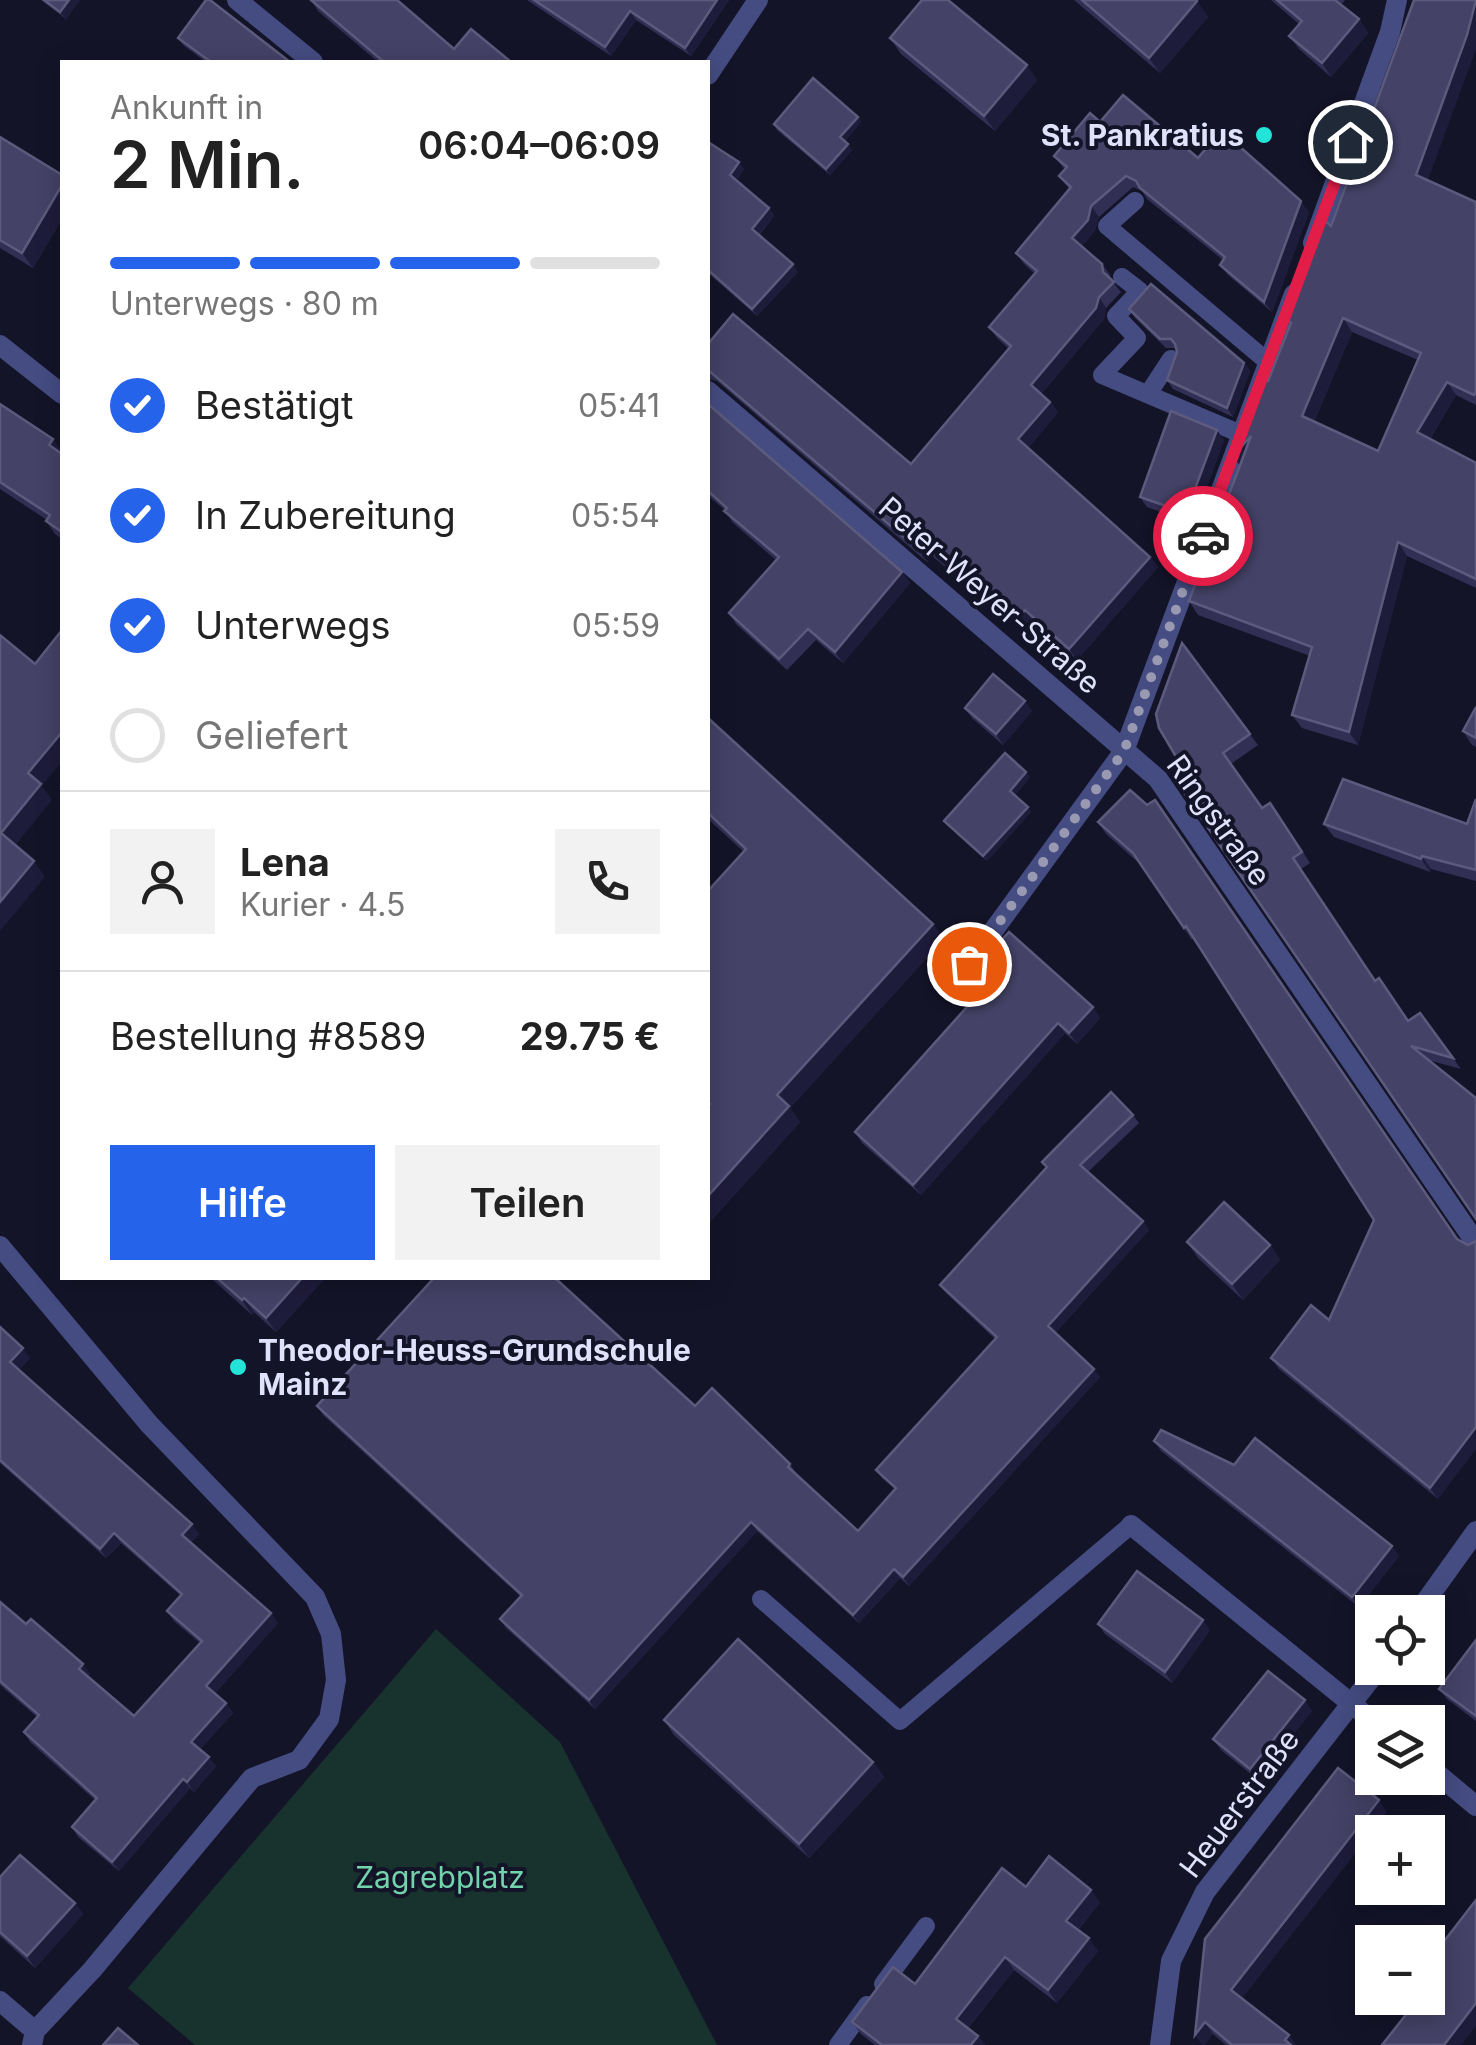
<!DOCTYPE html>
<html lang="de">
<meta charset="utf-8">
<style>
:root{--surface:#fff;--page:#f2f2f2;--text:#222;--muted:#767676;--line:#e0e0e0;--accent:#2563eb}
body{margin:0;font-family:Inter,sans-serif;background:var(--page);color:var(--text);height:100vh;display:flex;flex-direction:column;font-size:38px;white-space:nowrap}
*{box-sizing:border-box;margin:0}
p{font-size:32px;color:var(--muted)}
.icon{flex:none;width:55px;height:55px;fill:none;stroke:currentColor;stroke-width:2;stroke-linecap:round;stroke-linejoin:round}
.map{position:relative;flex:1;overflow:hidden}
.side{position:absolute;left:60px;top:60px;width:650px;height:1220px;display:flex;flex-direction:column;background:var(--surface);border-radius:0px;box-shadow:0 5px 25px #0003}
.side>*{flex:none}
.fabs{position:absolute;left:1355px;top:1595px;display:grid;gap:20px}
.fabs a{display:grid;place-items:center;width:90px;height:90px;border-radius:0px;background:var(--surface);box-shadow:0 5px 25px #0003;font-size:50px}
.pin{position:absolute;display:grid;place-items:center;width:85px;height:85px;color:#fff;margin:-42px;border:5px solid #fff;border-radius:50%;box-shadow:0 2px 10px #0007}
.courier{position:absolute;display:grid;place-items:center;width:100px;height:100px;margin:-50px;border:8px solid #e11d48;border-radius:50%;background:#fff;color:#222;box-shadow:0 2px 12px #0007}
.overview em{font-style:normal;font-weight:600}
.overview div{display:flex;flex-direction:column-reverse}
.overview{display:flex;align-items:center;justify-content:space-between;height:170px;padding:0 50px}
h1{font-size:65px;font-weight:600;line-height:75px}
.bar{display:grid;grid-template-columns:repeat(4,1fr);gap:15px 10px;align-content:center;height:120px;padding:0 50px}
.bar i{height:12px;border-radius:8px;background:var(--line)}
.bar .current{background:var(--accent)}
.bar p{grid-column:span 4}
.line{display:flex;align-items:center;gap:25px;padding:0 50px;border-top:2px solid var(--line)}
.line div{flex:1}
.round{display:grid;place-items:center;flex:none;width:105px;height:105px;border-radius:0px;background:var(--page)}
ol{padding:0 50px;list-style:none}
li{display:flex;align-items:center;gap:30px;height:110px}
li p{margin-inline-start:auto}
li .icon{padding:10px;border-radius:50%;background:var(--accent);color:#fff;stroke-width:4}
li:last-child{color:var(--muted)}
li i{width:55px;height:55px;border:5px solid var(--line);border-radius:50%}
.cta{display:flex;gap:20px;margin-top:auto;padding:20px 50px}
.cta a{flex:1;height:115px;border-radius:0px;background:var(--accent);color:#fff;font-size:40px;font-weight:600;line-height:115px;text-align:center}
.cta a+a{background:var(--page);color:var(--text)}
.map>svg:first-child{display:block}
</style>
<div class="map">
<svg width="1476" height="2045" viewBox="0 0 1476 2045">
<rect width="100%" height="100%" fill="#141429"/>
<path fill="#18322d" d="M436,1629l124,113 157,303h-522l-67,-57z"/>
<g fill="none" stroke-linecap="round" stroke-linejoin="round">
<g stroke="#454c82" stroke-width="18">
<path d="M1135,201l-28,25 162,137"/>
<path d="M1122,277l18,14 -24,25 21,22 -35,37 139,59"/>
<path d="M1148,394l23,-35"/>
<path d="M761,1599l139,122 231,-196"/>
<path d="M883,1984l43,-58"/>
<path d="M838,2045l29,-40"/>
</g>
<g stroke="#454c82" stroke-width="20">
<path d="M237,0l76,62"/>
<path d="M708,75l50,-75"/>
<path d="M1313,243l77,-211 7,-32"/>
<path d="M0,345l62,49"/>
<path d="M708,391l450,388 318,464"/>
<path d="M969,964l155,-213 170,-457"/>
<path d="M0,1246l149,178 166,173 16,37 5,46 -7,39 -30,41 -47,18 -160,192 -57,61 -3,14"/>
<path d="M1131,1525l243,197"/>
<path d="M1428,1766l48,40"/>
<path d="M0,2001l35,30"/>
</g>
<g stroke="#454c82" stroke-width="20">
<path d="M1418,1612l58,-81"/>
<path d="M1160,2045l11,-84 34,-69 174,-224"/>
</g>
</g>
<g fill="#312f54" fill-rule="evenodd">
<path d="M41,0h39l-14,19z"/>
<path d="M311,0l143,49 57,13h-133l-60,-51z"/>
<path d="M527,0h202l-38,56 -55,-36 -25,36z"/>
<path d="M1074,0h122l12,17 -48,56z"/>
<path d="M1271,0h74l-4,5 18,14 9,14 -37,44 -32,-28 -10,-13 10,-12z"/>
<path d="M178,38l112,24h-84l-23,-17z"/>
<path d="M890,38l147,42 -42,51 -94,-77z"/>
<path d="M858,117l3,5 -16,19 7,9 -22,25 -53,-45 -3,-6z"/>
<path d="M1100,122l98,36 111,54 -37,100 -44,-37 -8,-10 3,-5 -76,-61 -5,-8 -9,-4 -34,30 -4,13 -13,16 20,18 8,11v3l11,14 -15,16 -2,11 -63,75 9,8 8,10 -30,36 122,109 8,10 -81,93 -44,-39 -9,11 -92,-76 -5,6 -210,-181 -9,-2v-35l203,120 98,-115 -12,-11 -8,-11 46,-53 -11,-10 -8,-11 53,-64 -10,-13 6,-6 -11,-14z"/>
<path d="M0,137l62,38v44l-29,49 -33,-20z"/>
<path d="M708,142l36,27 -7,11 32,28 5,8 -15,19 39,37 -41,44 -49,-43z"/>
<path d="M1428,180l48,22v203l-20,-10 -26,44 46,24v125l-69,-32 -49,189 -56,-17 -10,-13 18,-59 -112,-41 -9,-14 51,-135 -7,-10 35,-75 22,-55 -5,-8 46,-92zM1352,332l66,28 -40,91 -64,-29z"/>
<path d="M1129,309l115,54 6,8 -17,46 -60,-28 -6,-9 10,-28 -1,-4h-10l-31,-30z"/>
<path d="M0,404l62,48v87l-7,-5 -9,-13 1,-1 -47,-31z"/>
<path d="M708,404l194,168 8,11 -67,80 -27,-23 -29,30 -51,-46 -7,-11 47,-53 -44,-38 -7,-12 -17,-14z"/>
<path d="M1224,440l-31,84 -46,-17 -7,-10z"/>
<path d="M1182,643l76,102 -27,19 31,44 16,6 32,49 -9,6 74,112 33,40 12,-8 41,56 -33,-9 48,159 -288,-442z"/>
<path d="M1476,707v40l-4,-2 -9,-14z"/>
<path d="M965,708l67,3 -29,34 -31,-27z"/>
<path d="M708,718l225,206 11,15 -154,169 10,14 -92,102v-333l36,-39 -36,-33z"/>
<path d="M1030,777l-15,18 16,17 -44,49 -39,-35 -4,-5z"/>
<path d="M1130,790l327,449 11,6 -30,254 -159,-130 -8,-11 58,-38 45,-100 -181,-282 -1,2 -52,-76 -34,-30 -8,-12z"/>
<path d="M1476,799v82l-45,-12 -1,3 -96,-35 -10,-13h143z"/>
<path d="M986,957l114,61 -23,26 -12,-11 -144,162 -59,-52 -7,-11 143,-160z"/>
<path d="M1133,1115l6,8 -51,49 55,49 6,9 -94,103 45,44 -191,209 -9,-8 -41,45 -102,-92 -162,178 -89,-81 -6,-9 21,-22 -198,-182 -6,-9h378l95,58 6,9 -1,1 63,57 37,-42 -13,-11 -6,-8 119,-131 -49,-46 -6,-8 106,-117 -4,-6z"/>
<path d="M1187,1242l83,3 10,15 -37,40 -45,-42z"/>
<path d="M211,1278h114l-49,54 -22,-20 -2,3z"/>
<path d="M0,1327l30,31 -11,12 180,164 -8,8 87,81 -63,70 11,10 7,10 -33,36 16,17 -22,26 -4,-4 -71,83 -41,-34 -6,-10 23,-27 -65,-58 -6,-10 13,-15 -37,-32v-83l26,22 64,50 -2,2 46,40 66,-73 -26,-22 -7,-10 14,-15 -60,-53 -15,15 -106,-95z"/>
<path d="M1154,1441l245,115 -40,51 -198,-156z"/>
<path d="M1098,1624l112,6 -38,53 -67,-49z"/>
<path d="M1476,1640v81l-29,-22 -8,-10z"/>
<path d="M1312,1711l-55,68 -36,-29 -8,-11z"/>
<path d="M664,1720l209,42 11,15 -75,81 -135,-123z"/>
<path d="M1387,1812l-145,186 47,37 7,10h-70l-13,-11 -18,1z"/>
<path d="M0,1877l75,26 8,11 -48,54 -35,-32z"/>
<path d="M1026,1887l74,15 -22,28 20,21 -41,52 -43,-33 -46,58 10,8 7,9h-110l-14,-11 -9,-12 63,-38z"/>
</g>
<g fill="#1e1c3b">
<path d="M69,0h11l-14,19 -6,-7z"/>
<path d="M717,0h12l-38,56 -6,-8z"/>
<path d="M1476,0v49l-51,139 -9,-13z"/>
<path d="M1197,1l11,16 -48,56 -11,-15z"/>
<path d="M630,11l6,9 -25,36 -6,-9z"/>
<path d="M1359,19l9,14 -37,44 -9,-14z"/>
<path d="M1027,65l10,15 -42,51 -11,-15z"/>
<path d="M858,117l3,5 -17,21 -4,-6z"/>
<path d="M848,144l4,6 -22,25 -4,-6z"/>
<path d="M739,162l5,7 -8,13 -6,-7z"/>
<path d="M62,185v34l-29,49 -11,-15z"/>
<path d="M1301,201l8,11 -37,100 -8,-10z"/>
<path d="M1091,206l8,11 -4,13 -15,19 -8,-11z"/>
<path d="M769,208l5,8 -17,20 -5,-7z"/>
<path d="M793,264l5,8 -41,44 -5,-7z"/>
<path d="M1099,297l7,11 -2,11 -65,77 -8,-11z"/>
<path d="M1343,318l9,14 -41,97 -9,-13z"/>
<path d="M1244,363l6,8 -17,46 -6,-9z"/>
<path d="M1447,382l9,13 -30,50 -9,-13z"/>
<path d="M1050,402l8,10 -32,38 -8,-11z"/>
<path d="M1217,430l7,10 -31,84 -7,-11z"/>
<path d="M1251,436l-8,34 -10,-14z"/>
<path d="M53,439l9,13 -4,6 -9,-13z"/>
<path d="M1398,542l9,14 -49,189 -9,-13z"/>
<path d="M924,545l8,11 -5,6 -7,-11z"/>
<path d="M1150,557l8,10 -81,93 -8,-11z"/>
<path d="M902,572l8,11 -67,80 -8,-11z"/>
<path d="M1025,610l8,11 -9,11 -8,-11z"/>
<path d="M1025,701l7,10 -29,34 -7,-11z"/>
<path d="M62,732v29l-20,25 10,14 -40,49 -11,-16 27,-60z"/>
<path d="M1026,772l4,5 -16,19 -4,-5z"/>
<path d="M1028,807l3,5 -44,49 -4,-5z"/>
<path d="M1422,856l9,13 -1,3 -9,-13z"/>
<path d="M34,861l11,16 -45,54v-29z"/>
<path d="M933,924l11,15 -154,169 10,14 -92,102v-28l69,-101z"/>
<path d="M1093,1007l7,11 -23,26 -8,-11z"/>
<path d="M1058,1023l7,10 -144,162 -8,-10z"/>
<path d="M1143,1221l6,9 -95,104 -6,-8z"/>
<path d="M1270,1245l10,15 -37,40 -11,-16z"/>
<path d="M302,1278h23l-49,54 -10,-14z"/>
<path d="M244,1298l10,14 -2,3 -10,-15z"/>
<path d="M23,1348l7,10 -13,14 -7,-10z"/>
<path d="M1094,1369l6,8 -191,209 -6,-9z"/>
<path d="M1476,1427v22l-38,50 -8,-11z"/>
<path d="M751,1522l6,9 -162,178 -6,-9z"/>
<path d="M192,1524l7,10 -10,10 -7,-9z"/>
<path d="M114,1533l7,10 -15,15 -6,-9z"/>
<path d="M1392,1546l7,10 -40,51 -7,-10z"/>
<path d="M894,1569l6,9 -41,45 -6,-8z"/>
<path d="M271,1613l7,10 -65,72 -7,-9z"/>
<path d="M1203,1620l7,10 -38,53 -7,-11z"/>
<path d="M83,1664l7,10 -4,4 -7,-9z"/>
<path d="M1305,1700l7,11 -55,68 -7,-10z"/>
<path d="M226,1703l7,10 -36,39 -6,-10z"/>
<path d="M209,1757l7,9 -22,26 -7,-10z"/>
<path d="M873,1762l11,15 -75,81 -10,-14z"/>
<path d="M183,1779l7,9 -71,83 -7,-9z"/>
<path d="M1379,1800l8,12 -148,190 -8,-12z"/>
<path d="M1091,1890l9,12 -25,31 -9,-12z"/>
<path d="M75,1903l8,11 -48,54 -8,-12z"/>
<path d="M1089,1938l9,13 -41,52 -9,-13z"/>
<path d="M1005,1957l9,13 -49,61 -9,-12z"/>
<path d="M1476,2003v23l-15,19h-17z"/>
<path d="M1205,2022l8,12 -8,11h-3l-7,-10z"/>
<path d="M1289,2035l7,10h-8l-3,-5z"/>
<path d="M978,2036l7,9h-14z"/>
</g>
<g fill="#444266" stroke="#5c5b7d" stroke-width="2.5" fill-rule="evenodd">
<path d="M44,0h25l-9,12z"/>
<path d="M206,0h4l80,62h-79l-33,-24z"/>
<path d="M311,0h86l57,49 17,-20 40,33h-127z"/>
<path d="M534,0h183l-32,48 -55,-37 -25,36z"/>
<path d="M922,0h26l79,65 -43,51 -94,-78z"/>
<path d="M1082,0h114l1,1 -48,57z"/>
<path d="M1277,0h58l24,19 -37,44 -33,-27 13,-15z"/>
<path d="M1414,0h62l-9,35 -51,140 60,27v189l-2,4 -27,-13 -30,50 59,31v116l-78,-37 -49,190 -57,-17 20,-68 -123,-46 62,-165 -18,20 30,-79 5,4 23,-58 -6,-5 37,-100 9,8zM1343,318l78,35 -43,98 -76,-35z"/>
<path d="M813,78l45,39 -18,20 8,7 -22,25 -52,-45z"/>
<path d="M1123,95l75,63 23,-28 80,71 -37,101 -44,-37 5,-8 -85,-69 -4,-7 -10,-5 -35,30 -3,14 -16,18 30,26 1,8 11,10 -15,15 -3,11 -65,77 19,17 -32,37 132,118 -81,92 -44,-39 -9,11 -92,-76 -4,6 -212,-181v-26l25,-30 178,150 100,-118 -22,-19 48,-56 -21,-18 55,-66 -12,-11 8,-9 -13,-11 36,-43 10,9z"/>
<path d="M0,137l62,38v10l-40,68 -22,-13z"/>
<path d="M708,142l31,20 -9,13 39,33 -17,21 41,35 -41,45 -44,-39z"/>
<path d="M1151,284l93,79 -17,45 -60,-28 10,-28 -2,-8 -4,-5h-11l-31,-30z"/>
<path d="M0,404l53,35 -4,6 13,9v78l-16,-11 4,-6 -50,-33z"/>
<path d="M708,404l194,168 -67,80 -27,-23 -29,30 -50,-46 50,-56 -55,-46 3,-3 -19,-17z"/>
<path d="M1171,411l46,19 -31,83 -46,-16z"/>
<path d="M62,630v102l-34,41 13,11 -40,49 33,28 -34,41v-267l35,29z"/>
<path d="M1182,643l68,91 -27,19 39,55 8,-5 32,49 -9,6 82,123 4,-3 29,43 12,-8 33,45 -42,-12 65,52v121l-298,-435 10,-7 -29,-49 -3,-14z"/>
<path d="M993,674l32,27 -29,33 -31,-26z"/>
<path d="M1476,707v31l-13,-7z"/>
<path d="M708,718l225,206 -156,171 12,11 -81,90v-90l2,-2 -2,-2v-211l38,-42 -38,-36z"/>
<path d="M1005,753l21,19 -16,19 18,16 -45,49 -39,-35z"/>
<path d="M1343,779l124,45 9,-25v71l-54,-14 -1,3 -97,-35z"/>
<path d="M1130,790l17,15 8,-5 302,439 11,6 8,-4v186l-46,61 -159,-130 40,-53 18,15 45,-100 -188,-294 -2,2 -51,-75 -35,-31z"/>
<path d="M1009,932l84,75 -24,26 -11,-10 -145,162 -58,-53 145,-162 -14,-13z"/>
<path d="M1111,1092l22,23 -53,50 63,56 -95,105 46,43 -191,208 -9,-8 -41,46 -102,-93 -162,178 -89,-81 22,-24 -205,-189 117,-128h121l140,128 17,-18 78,76 -2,3 70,64 38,-43 -20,-18 121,-133 -57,-52 107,-118 -5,-5z"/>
<path d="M1224,1202l46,43 -38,39 -45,-42z"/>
<path d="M217,1278h85l-36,40 -22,-20 -2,2z"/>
<path d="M0,1327l23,21 -13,14 182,162 -10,11 89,78 -65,73 20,17 -35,39 18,15 -22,25 -4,-3 -71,83 -40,-35 25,-29 -73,-66 15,-17 -39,-34v-79l26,22 5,-5 52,45 -4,5 55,47 68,-75 -35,-30 15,-17 -68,-61 -14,16 -100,-89z"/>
<path d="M1161,1430l73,35 21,-27 137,108 -40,51 -198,-156z"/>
<path d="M1137,1571l66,49 -38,52 -67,-48z"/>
<path d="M738,1639l135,123 -74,82 -135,-124z"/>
<path d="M1476,1640v76l-37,-27z"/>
<path d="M1268,1671l37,29 -55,69 -37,-30z"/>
<path d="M1338,1768l41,32 -148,190 58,45 -4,5 6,5h-59l-27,-23 -10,13 10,-96z"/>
<path d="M20,1855l55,48 -48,53 -27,-24v-55z"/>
<path d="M1049,1856l42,34 -25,31 23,17 -41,52 -43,-33 -49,62 22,17 -7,9h-89l-30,-23 41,-55 22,17 87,-116 24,19z"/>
<path d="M1476,1900v103l-32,42h-62l26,-33 -12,-10 4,-4h28v-36z"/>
<path d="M118,2028l20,17h-35z"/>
</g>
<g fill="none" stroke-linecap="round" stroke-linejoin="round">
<path stroke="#9999b2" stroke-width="10" stroke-dasharray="0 18" d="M969,964l155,-213 79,-215"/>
<path stroke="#e11d48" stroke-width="12" d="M1203,536l147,-394"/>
</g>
<g fill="#23e4d8" stroke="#141429" stroke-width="4">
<circle cx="1264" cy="135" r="10"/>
<circle cx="238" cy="1367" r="10"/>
</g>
<g text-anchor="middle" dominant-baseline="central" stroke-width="8" stroke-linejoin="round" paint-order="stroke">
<g font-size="30" font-weight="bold" fill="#e0e1fb" stroke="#141429" text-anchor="end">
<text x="1244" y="135">St. Pankratius</text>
<text x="258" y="1350" text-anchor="start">Theodor-Heuss-Grundschule<tspan x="258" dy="34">Mainz</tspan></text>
</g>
<g font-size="30" fill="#e0e1fb" stroke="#141429">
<text transform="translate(990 595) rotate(41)">Peter-Weyer-Straße</text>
<text transform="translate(1219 820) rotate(54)">Ringstraße</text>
<text transform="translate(1239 1803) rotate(-53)">Heuerstraße</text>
</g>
<g font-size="30" fill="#73d4ac" stroke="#141429">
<text x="440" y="1877">Zagrebplatz</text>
</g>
</g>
</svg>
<div class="fabs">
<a><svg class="icon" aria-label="locate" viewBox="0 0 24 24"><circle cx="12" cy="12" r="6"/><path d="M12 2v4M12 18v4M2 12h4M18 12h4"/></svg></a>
<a><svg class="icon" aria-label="layers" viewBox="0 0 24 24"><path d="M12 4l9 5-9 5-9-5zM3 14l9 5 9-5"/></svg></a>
<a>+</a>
<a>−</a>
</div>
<div class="pin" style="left:969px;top:964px;background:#ea580c"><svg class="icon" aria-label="bag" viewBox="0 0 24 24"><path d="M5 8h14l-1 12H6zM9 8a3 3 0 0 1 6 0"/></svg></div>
<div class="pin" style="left:1350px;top:142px;background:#1f2937"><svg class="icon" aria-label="home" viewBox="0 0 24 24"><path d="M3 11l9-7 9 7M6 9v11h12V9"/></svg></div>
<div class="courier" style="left:1203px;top:536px"><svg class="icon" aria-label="car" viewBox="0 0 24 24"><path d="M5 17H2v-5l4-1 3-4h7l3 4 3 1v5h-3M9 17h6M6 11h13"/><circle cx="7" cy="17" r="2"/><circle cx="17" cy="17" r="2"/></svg></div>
<section class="side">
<div class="overview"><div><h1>2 Min.</h1><p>Ankunft in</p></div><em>06:04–06:09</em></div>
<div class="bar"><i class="current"></i><i class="current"></i><i class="current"></i><i></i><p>Unterwegs · 80 m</p></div>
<ol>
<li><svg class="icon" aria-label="check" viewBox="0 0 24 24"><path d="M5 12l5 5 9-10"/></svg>Bestätigt<p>05:41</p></li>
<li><svg class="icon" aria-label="check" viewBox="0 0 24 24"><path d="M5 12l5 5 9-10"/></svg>In Zubereitung<p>05:54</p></li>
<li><svg class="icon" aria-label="check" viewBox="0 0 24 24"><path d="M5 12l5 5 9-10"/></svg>Unterwegs<p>05:59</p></li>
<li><i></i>Geliefert</li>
</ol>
<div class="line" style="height:180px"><a class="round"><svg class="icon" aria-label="person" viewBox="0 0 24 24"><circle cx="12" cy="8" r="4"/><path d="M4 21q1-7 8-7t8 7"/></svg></a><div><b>Lena</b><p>Kurier · 4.5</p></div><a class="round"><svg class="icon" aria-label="phone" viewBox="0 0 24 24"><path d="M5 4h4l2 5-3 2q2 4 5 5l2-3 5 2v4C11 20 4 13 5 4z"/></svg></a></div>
<div class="line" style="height:130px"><div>Bestellung #8589</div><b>29.75 €</b></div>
<div class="cta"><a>Hilfe</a><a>Teilen</a></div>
</section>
</div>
